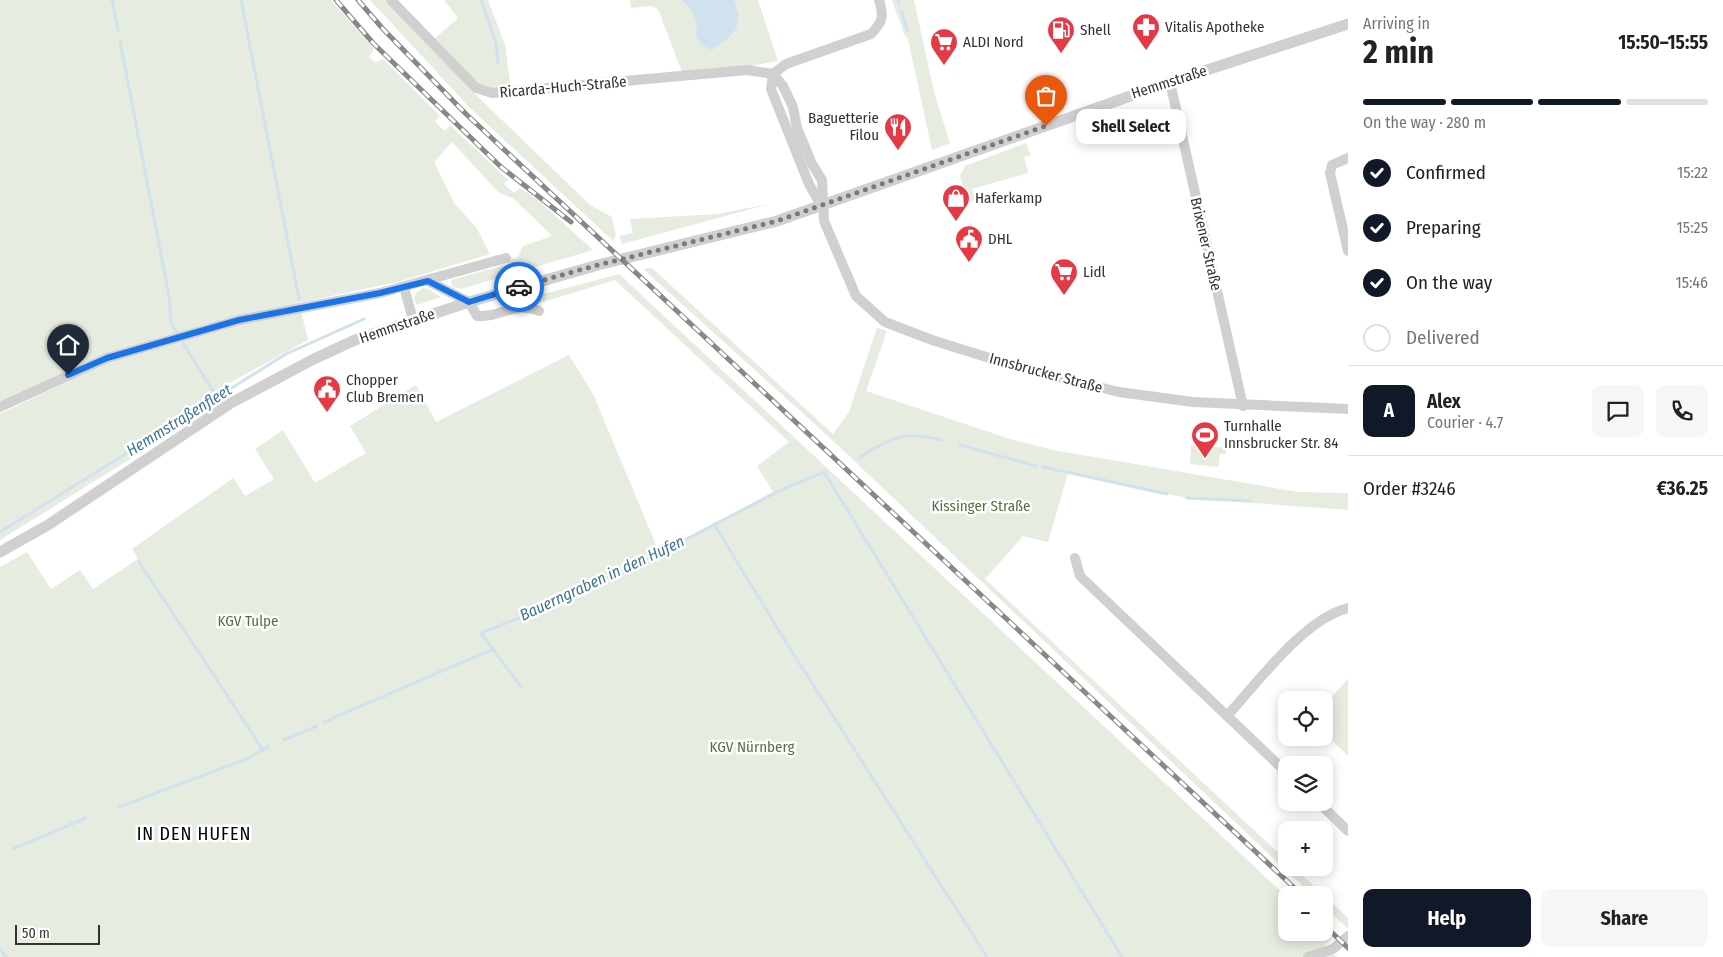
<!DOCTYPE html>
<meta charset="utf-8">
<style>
:root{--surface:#fff;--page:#f6f6f6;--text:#222;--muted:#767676;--line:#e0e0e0;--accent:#111827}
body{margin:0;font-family:"Fira Sans Condensed",sans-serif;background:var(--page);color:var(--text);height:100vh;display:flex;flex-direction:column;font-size:19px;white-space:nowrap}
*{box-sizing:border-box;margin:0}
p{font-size:16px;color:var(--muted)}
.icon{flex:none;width:28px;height:28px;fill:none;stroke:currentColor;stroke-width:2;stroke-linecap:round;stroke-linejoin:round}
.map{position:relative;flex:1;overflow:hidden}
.drawer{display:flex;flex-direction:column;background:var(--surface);width:375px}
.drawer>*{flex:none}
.buttons{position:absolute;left:1278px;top:691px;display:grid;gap:10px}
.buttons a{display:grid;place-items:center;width:55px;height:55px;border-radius:10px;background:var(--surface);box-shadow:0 2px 12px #0003;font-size:25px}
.scale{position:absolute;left:15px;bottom:12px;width:85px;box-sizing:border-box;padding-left:5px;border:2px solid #333;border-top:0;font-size:14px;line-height:18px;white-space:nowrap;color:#333;-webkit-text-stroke:4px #fff;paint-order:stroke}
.pin{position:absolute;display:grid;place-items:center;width:42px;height:42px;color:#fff;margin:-51px -21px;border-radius:50% 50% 50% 0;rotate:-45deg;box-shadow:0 0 5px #0007}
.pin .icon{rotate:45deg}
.courier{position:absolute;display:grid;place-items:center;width:50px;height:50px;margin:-25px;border:4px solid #1a73e8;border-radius:50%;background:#fff;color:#222;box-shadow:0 1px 6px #0007}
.bubble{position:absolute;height:35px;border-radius:10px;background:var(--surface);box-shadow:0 2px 12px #0003;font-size:16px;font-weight:700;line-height:35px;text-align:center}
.overview em{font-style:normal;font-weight:700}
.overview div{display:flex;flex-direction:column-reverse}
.overview{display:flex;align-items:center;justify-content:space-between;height:85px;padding:0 15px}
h1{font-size:32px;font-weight:700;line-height:38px}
.bar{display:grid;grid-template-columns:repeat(4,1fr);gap:8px 5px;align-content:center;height:60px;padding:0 15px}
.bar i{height:6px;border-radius:4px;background:var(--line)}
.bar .selected{background:var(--accent)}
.bar p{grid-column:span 4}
.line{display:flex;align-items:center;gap:12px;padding:0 15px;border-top:1px solid var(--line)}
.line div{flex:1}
.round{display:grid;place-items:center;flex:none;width:52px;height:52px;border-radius:10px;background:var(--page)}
ol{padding:0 15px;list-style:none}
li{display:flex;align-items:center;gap:15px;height:55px}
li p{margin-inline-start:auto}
li .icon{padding:5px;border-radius:50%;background:var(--accent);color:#fff;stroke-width:4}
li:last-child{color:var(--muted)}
li i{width:28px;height:28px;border:2px solid var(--line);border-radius:50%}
.cta{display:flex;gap:10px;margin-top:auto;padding:10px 15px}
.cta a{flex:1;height:58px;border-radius:10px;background:var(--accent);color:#fff;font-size:20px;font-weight:700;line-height:58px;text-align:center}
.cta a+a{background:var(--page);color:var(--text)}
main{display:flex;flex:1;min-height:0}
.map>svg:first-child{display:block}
</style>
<main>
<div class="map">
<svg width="1348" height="957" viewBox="0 0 1348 957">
<rect width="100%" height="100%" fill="#fff"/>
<g fill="#e6ecdf">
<path d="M0,0h331l43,49 -5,8 6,6 8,-4 57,57 -5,6 10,9 5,-6 58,55 -4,4 10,9 6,-5 18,12 55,50 -132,39 -9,-2 -1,-7 58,-16 -3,-4 12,-3 5,-11 29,-10 -38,-37 -16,-7 -46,-50 -18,20 20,41 22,24 14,27 -93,28 -98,21 9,37 -75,41 -48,32 -23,11 5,12 -167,104v-126l92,-44 -4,-9 -88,41z"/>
<path d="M370,0h15l84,88 121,117 22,12 4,18 -3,6 -143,-133z"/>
<path d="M444,0h44l17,45 6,45 -27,-1 -52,-48 26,-23z"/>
<path d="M630,0h128l20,61 -41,7 -55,4 -24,-63 -7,-3 -20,2z"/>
<path d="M892,0h22l20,92 16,51 -18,7 -24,-111 -3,-3z"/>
<path d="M1026,143l5,12 -7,2 4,16 -56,16 3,11 -7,2 -8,-26 5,-10z"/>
<path d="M770,204l-148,40 -3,-8 14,-3 -3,-14 86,-5z"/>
<path d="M652,268l181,166 16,-22 28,-84 10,3 -21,60 144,48 43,11 245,42 50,1v17l-161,-12 -119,-25 -20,69 -25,-6 -38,43 301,281v8h8l30,27h-12l-483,-458 -186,-168z"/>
<path d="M619,274l667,622v36h38l8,7 -8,7 13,11h-1337v-390l27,-15 24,37 29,-19 13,19 45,-30 -6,-10 101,-71 12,18 29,-17 -19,-30 28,-19 32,53 51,-30 -16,-27 66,-41 20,37 133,-67 24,39 66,158 114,-60 -16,-26 32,-24 -174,-162 -79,24 -11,-3 3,-3z"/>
<path d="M423,288l6,1 12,8 -24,8 -3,-6 2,-6z"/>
<path d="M1191,445l35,3v6h-6l-2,13 -28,-3z"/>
<path d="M1348,679v77l-24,-23v-28z"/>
<path d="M1324,895l24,23v11l-24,-23z"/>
</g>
<path fill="#cfe2ee" d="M682,0h52l5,15 -3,14c-6,8 -16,16 -24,21l-10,-5 -6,-9c3,-16 -3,-25 -14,-36z"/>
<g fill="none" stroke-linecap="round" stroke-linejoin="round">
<g stroke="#cfe2ee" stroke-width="3">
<path d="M112,0l6,31"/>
<path d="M241,0l58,299"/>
<path d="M481,0l15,43 2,19"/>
<path d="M898,0l1,4"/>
<path d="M902,12l5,19"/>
<path d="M120,41l49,255 2,27 6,10"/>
<path d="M183,343l33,53"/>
<path d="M960,445l76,21"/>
<path d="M859,458c30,-20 46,-28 82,-18"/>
<path d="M1043,467l124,27"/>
<path d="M824,472l298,485"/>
<path d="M1187,498l63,3"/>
<path d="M714,524l73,120 200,313"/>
<path d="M0,532l286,-178 78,-35"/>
<path d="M139,562l124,188"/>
<path d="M521,687l-40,-54 72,-28 5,-5 102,-47 123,-64 41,-17"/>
<path d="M324,722l169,-73"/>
<path d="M284,740l33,-14"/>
<path d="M119,807l130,-49 19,-11"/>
<path d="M13,849l73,-31"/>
<path d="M0,949l6,8"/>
</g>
<g stroke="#d0d0d0" stroke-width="10">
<path d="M391,0l85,88 16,5 255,-23 26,4"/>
<path d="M773,74l10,12 10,21 4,21 15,36 10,16 2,41 32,75 29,26 47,18 89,28 98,24 74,10 155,7"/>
<path d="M1170,82l73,324"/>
<path d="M1348,158l-16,7 -2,8 18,78"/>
<path d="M821,205l-12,-21 -38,-95 2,-15 13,-10 85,-30c12,-12 13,-18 8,-34"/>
<path d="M428,281l41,21 8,14c25,2 37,-16 62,-5"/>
<path d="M404,287l9,33"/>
<path d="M0,407l107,-49 132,-38 141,-27 126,-35"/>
<path d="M1075,558l5,18 206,196"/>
<path d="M1227,716c30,-33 78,-98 121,-108"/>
<path d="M1318,802l30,29"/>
<path d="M1308,957l25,-8 15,-13"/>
</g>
<path stroke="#d0d0d0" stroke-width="11" d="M0,552l48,-27 183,-122 83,-44 41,-19 114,-38 129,-37 179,-44 393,-139 178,-58"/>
<g stroke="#888" stroke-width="5">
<g id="rail">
<path d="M336,0l37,43 128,124 70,55"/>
<path d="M358,0l25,29 83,85 836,781"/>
<path d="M1324,925l24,23"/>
</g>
</g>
<use href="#rail" stroke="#fff" stroke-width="3" stroke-dasharray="9" stroke-linecap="butt"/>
</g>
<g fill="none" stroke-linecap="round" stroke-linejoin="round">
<path stroke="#7a7a7a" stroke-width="5" stroke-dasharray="0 9" d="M519,287l79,-22 179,-44 269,-95"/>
<path stroke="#1a73e8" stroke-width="6" d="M68,375l39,-17 132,-38 141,-27 48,-12 41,21 50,-15"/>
</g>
<defs>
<g id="pharmacy-pin" transform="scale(1.4375)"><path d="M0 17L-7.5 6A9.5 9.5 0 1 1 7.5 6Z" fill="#e63946" stroke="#fff"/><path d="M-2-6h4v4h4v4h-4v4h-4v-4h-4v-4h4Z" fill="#fff"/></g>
<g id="fuel-pin" transform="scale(1.4375)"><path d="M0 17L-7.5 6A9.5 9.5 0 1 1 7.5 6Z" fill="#e63946" stroke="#fff"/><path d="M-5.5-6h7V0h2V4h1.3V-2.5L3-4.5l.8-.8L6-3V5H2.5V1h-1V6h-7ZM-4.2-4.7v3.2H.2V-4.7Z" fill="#fff"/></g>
<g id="supermarket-pin" transform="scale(1.4375)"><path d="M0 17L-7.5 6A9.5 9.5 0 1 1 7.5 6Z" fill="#e63946" stroke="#fff"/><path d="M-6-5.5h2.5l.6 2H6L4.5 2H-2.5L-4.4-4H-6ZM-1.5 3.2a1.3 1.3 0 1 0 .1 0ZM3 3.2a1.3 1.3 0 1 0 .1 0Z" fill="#fff"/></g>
<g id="restaurant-pin" transform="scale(1.4375)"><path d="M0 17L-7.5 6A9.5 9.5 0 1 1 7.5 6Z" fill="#e63946" stroke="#fff"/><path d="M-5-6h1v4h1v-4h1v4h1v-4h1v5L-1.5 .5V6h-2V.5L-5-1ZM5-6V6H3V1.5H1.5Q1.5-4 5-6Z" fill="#fff"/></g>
<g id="shop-pin" transform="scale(1.4375)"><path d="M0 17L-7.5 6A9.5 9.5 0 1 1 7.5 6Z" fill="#e63946" stroke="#fff"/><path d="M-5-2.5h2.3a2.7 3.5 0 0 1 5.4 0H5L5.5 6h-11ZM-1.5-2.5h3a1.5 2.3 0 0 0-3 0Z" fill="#fff"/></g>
<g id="civic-pin" transform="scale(1.4375)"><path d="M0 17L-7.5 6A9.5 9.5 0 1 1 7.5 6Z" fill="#e63946" stroke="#fff"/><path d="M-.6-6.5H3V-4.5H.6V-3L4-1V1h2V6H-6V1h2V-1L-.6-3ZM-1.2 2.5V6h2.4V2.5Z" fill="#fff"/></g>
<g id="stadium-pin" transform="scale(1.4375)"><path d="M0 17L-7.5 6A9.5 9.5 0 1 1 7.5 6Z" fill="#e63946" stroke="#fff"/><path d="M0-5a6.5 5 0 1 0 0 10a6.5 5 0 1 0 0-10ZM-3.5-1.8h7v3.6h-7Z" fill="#fff"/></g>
</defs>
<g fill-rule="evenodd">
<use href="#pharmacy-pin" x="1146" y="27"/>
<use href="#fuel-pin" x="1061" y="30"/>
<use href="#supermarket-pin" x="944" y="42"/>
<use href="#restaurant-pin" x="898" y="127"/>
<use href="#shop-pin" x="956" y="198"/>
<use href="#civic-pin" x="969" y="239"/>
<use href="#supermarket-pin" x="1064" y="272"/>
<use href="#civic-pin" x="327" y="389"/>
<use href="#stadium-pin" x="1205" y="435"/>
</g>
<g text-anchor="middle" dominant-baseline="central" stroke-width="5" stroke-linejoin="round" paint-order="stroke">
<g font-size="15" fill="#333" stroke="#fff" text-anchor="start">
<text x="1165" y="27">Vitalis Apotheke</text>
<text x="1080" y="30">Shell</text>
<text x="963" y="42">ALDI Nord</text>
<text x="879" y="118" text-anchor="end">Baguetterie<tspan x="879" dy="17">Filou</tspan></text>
<text x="975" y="198">Haferkamp</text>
<text x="988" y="239">DHL</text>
<text x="1083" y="272">Lidl</text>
<text x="346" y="380">Chopper<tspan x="346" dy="17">Club Bremen</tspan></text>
<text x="1224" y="426">Turnhalle<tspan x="1224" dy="17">Innsbrucker Str. 84</tspan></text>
</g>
<g font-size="15" fill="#333" stroke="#fff">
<text transform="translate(1169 82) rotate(-18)">Hemmstraße</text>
<text transform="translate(563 87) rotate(-5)">Ricarda-Huch-Straße</text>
<text transform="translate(1206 244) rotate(77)">Brixener Straße</text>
<text transform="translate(397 326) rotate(-19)">Hemmstraße</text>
<text transform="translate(1046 373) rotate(15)">Innsbrucker Straße</text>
</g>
<g font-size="15" fill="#56703f" stroke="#fff">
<text x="981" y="506">Kissinger Straße</text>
<text x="248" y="621">KGV Tulpe</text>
<text x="752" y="747">KGV Nürnberg</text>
</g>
<g font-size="16" font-style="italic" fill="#3f7597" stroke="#fff">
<text transform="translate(179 420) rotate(-32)">Hemmstraßenfleet</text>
<text transform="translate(602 578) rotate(-25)">Bauerngraben in den Hufen</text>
</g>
<g font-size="18" letter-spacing="1" fill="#000" stroke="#fff">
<text x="194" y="834">IN DEN HUFEN</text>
</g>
</g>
</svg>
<div class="buttons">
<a><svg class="icon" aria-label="locate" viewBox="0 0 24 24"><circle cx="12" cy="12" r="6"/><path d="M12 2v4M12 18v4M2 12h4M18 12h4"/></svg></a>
<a><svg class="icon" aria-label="layers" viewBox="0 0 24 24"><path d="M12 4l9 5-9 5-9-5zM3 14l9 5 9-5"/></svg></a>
<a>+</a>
<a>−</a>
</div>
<div class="scale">50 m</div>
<div class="pin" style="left:1046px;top:126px;background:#ea580c"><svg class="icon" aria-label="bag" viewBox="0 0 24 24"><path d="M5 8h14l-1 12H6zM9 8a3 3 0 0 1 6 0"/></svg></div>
<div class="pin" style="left:68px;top:375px;background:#1f2937"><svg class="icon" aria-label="home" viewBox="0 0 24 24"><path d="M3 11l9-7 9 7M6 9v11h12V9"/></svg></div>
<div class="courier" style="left:519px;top:287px"><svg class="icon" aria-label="car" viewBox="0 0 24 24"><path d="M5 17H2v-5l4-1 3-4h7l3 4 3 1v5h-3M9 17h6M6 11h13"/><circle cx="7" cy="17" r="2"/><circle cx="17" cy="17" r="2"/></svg></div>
<div class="bubble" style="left:1076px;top:109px;width:110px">Shell Select</div>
</div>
<section class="drawer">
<div class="overview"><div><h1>2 min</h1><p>Arriving in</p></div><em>15:50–15:55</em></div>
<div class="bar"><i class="selected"></i><i class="selected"></i><i class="selected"></i><i></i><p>On the way · 280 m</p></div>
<ol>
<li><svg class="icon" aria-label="check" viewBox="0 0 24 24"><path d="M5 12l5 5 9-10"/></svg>Confirmed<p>15:22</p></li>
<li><svg class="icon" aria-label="check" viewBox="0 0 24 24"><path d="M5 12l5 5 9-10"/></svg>Preparing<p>15:25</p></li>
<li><svg class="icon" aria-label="check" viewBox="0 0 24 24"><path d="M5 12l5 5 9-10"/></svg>On the way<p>15:46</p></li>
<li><i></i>Delivered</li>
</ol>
<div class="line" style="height:90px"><b class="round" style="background:var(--accent);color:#fff">A</b><div><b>Alex</b><p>Courier · 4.7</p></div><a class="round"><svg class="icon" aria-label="chat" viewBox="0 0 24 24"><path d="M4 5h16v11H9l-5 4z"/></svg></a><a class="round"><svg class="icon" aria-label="phone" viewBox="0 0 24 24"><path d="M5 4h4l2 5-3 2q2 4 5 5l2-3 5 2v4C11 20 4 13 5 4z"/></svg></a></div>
<div class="line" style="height:65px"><div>Order #3246</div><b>€36.25</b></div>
<div class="cta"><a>Help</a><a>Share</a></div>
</section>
</main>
